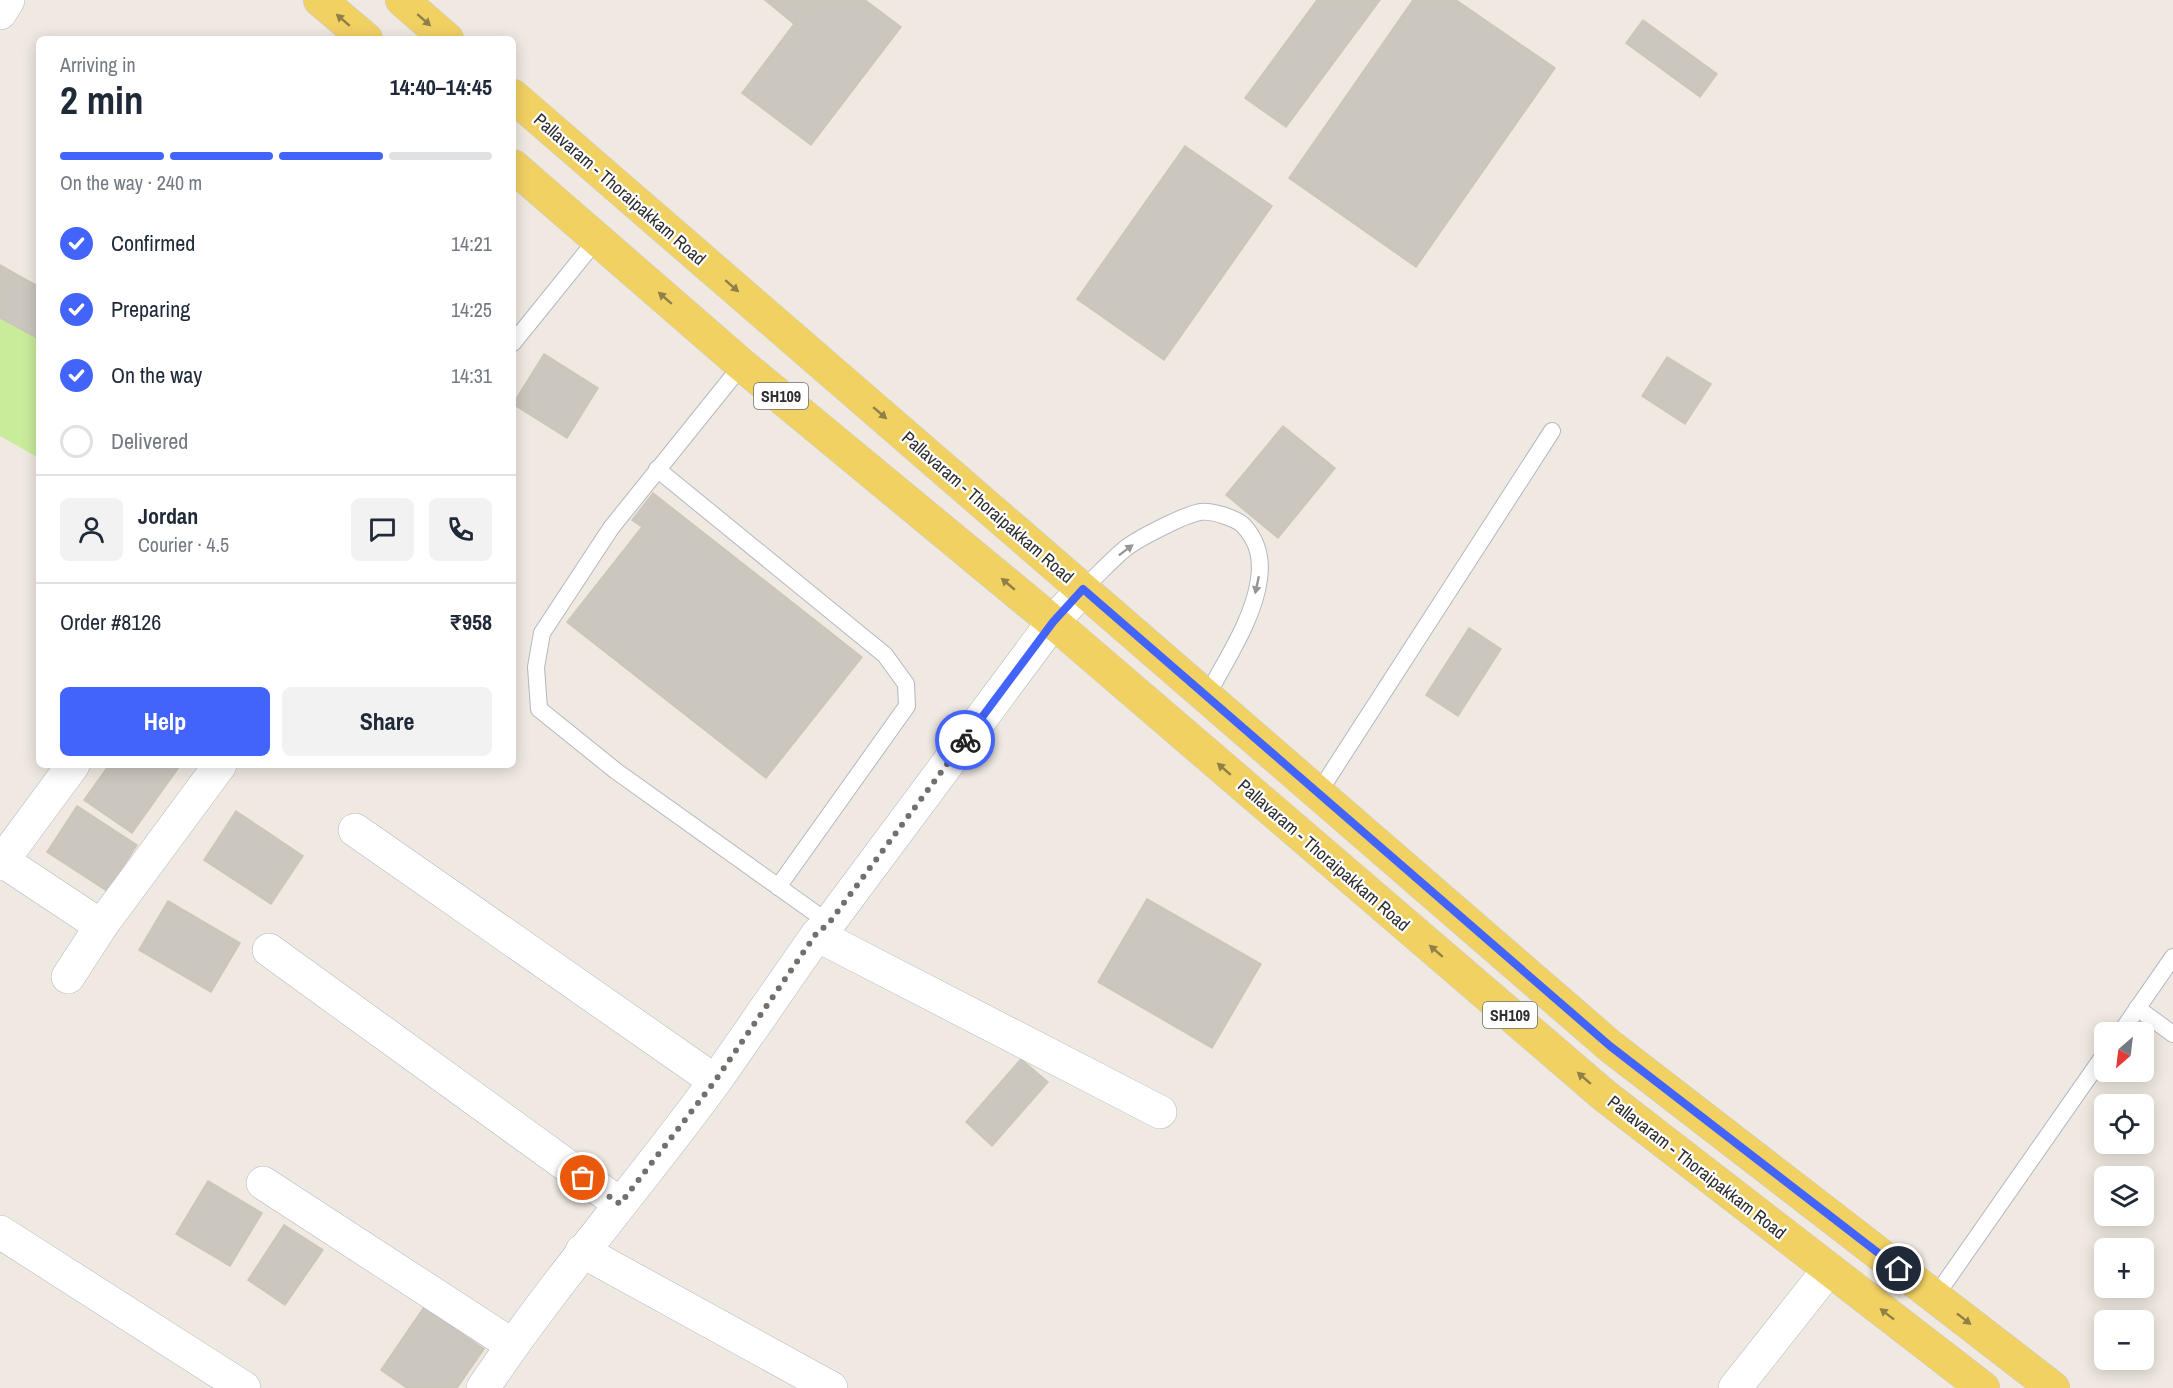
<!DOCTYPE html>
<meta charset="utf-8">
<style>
:root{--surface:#fff;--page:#f2f2f3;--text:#1f2937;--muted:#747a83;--line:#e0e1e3;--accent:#4264fb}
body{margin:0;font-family:"Archivo Narrow",sans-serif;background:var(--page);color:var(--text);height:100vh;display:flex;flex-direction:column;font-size:22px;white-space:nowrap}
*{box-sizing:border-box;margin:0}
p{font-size:20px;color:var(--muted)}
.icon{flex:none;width:33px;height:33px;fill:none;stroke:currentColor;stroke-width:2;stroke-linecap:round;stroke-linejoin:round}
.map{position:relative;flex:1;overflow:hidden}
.details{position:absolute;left:36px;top:36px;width:480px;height:732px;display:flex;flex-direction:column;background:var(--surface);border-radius:9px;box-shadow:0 3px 15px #0003}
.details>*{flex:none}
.needle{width:39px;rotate:208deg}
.controls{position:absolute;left:2094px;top:1022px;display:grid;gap:12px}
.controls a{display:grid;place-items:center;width:60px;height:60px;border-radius:9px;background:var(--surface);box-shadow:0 3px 15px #0003;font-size:30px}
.pin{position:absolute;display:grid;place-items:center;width:51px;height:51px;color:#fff;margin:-26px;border:3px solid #fff;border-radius:50%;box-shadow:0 2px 6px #0007}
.courier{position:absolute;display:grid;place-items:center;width:60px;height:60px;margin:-30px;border:4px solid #4264fb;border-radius:50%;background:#fff;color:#222;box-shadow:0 2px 8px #0007}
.summary em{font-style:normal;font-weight:700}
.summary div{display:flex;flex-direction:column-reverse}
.summary{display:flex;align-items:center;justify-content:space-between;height:102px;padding:0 24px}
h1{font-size:39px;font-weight:700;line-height:45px}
.bar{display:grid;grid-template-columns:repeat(4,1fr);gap:9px 6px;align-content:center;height:72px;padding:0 24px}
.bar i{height:8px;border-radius:4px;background:var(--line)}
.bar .current{background:var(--accent)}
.bar p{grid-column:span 4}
.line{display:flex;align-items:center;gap:15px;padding:0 24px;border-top:2px solid var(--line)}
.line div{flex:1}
.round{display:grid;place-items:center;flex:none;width:63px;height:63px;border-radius:9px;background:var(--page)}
ol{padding:0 24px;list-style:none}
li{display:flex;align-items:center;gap:18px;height:66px}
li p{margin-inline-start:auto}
li .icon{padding:6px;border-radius:50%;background:var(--accent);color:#fff;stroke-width:4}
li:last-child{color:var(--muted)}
li i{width:33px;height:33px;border:3px solid var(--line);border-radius:50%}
.action{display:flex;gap:12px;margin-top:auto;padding:12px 24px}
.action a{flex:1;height:69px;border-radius:9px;background:var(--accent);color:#fff;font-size:24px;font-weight:700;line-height:69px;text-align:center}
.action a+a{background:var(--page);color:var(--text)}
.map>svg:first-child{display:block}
</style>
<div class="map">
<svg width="2173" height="1388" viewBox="0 0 2173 1388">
<rect width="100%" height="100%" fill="#efe9e1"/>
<path fill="#c9ec9a" d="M0,318l39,21v119l-39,-22z"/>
<g fill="#cbc7bf" stroke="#cbc5ba" stroke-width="1.5">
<path d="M765,0h47l-18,24z"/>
<path d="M812,0h53l36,27 -90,118 -69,-52z"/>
<path d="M1317,0h63l-94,127 -41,-29z"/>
<path d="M1413,0h43l99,68 -139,199 -127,-89z"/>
<path d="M1643,20l74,54 -17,23 -74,-54z"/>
<path d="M1185,146l87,60 -108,154 -87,-61z"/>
<path d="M0,265l39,22v52l-39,-21z"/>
<path d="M544,354l54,34 -31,50 -54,-34z"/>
<path d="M1667,357l44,27 -26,40 -43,-28z"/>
<path d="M1283,426l52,42 -57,70 -52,-43z"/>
<path d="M653,493l209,164 -96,121 -199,-156 75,-95 -10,-7z"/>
<path d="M1469,628l32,21 -43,67 -32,-21z"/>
<path d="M109,765h66l4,2 -47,66 -48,-33z"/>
<path d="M77,806l60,39 -30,46 -60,-39z"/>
<path d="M236,811l67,45 -32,48 -67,-44z"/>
<path d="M1147,899l114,65 -49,84 -114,-66z"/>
<path d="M168,901l72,42 -29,49 -72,-42z"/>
<path d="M1021,1059l27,23 -56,64 -26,-24z"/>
<path d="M208,1181l54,32 -32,53 -54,-32z"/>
<path d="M284,1225l39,25 -38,55 -37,-25z"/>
<path d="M424,1307l60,42 -27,39h-50l-26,-18z"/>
</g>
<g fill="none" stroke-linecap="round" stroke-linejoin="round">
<g stroke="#b4b7c1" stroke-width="18">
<g id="service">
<path d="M513,343l84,-104"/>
<path d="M742,365l-131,163 -69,105 -6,34 3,42 77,62 213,152"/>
<path d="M657,469l228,186 21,29 1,22 -129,181"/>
<path d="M1083,589c14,-13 28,-29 43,-41 13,-10 58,-33 74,-36 11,-2 35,6 43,13 15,16 19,33 16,54 -5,40 -34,82 -52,117"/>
<path d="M1319,792l233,-361"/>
<path d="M2137,1008l36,26"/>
<path d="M2121,1032l52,-75"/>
<path d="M1935,1297l169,-242"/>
</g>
</g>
<g stroke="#b4b7c1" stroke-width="34">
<g id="minor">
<path d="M355,830l360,251"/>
<path d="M0,859l101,67"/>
<path d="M0,864l73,-99"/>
<path d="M817,935l343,177"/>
<path d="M269,950l351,254"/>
<path d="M68,977l33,-51 119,-161"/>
<path d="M263,1183l249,162"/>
<path d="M0,1232l244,156"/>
<path d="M582,1251l249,137"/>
<path d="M1735,1388l94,-119"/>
</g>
</g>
<g stroke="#b4b7c1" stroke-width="34">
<g id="tertiary">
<path d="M0,13l8,-13"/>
<path d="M483,1388c72,-107 157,-204 233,-308 34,-48 67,-97 101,-145l12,-12 224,-301 30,-33"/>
</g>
</g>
<g stroke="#c9c9c9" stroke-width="34">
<g id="primary">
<path d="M320,0l46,39"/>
<path d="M402,0l45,39"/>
<path d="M513,96l1097,950 443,342"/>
<path d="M513,166l229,199 311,257 552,474 378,292"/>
</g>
</g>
<use href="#service" stroke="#fff" stroke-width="16"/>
<use href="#minor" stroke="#fff" stroke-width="33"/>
<use href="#tertiary" stroke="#fff" stroke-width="33"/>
<use href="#primary" stroke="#f2d163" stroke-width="33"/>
</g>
<defs><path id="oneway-solid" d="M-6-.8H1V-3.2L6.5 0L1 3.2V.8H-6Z" transform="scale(1.5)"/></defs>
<g fill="#908048">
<use href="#oneway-solid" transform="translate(343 20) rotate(-139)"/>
<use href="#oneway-solid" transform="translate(424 20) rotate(41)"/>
<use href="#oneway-solid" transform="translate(732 286) rotate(41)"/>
<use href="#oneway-solid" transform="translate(665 298) rotate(-139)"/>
<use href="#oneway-solid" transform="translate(880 413) rotate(41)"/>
<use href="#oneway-solid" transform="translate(1008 584) rotate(-140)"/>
<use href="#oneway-solid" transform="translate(1224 769) rotate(-139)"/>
<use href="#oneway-solid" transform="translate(1436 951) rotate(-139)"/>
<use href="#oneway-solid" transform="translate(1584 1078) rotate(-139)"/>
<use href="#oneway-solid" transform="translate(1887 1314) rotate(-142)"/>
<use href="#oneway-solid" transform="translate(1964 1319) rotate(38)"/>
</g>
<g fill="#969696">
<use href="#oneway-solid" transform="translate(1126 550) rotate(-37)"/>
<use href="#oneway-solid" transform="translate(1257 585) rotate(102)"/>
</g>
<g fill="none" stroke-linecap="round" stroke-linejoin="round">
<path stroke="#726f6d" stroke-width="6" stroke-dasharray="0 10.8" d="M583,1178l37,26 95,-123 101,-147 13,-11 136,-183"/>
<path stroke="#4264fb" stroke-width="8" d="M965,740l88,-118 30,-33 527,457 289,223"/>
</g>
<g text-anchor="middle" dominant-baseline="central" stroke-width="4.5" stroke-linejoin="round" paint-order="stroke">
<g fill="#fff" stroke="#6d6d6d" stroke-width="1.5">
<rect x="754" y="383" width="54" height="26" rx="4.5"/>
<rect x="1483" y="1002" width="54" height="26" rx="4.5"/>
</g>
<g font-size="16" font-weight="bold" fill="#2e2e2e">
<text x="781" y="396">SH109</text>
<text x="1510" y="1015">SH109</text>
</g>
<g font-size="18" fill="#2e2e2e" stroke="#fff">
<text transform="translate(620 189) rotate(41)">Pallavaram - Thoraipakkam Road</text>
<text transform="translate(988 507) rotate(41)">Pallavaram - Thoraipakkam Road</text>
<text transform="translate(1324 855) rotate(41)">Pallavaram - Thoraipakkam Road</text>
<text transform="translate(1697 1167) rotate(38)">Pallavaram - Thoraipakkam Road</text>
</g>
</g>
</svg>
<div class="controls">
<a><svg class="needle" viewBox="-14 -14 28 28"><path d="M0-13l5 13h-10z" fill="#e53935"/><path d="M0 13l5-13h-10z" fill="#747a83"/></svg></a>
<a><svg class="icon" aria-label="locate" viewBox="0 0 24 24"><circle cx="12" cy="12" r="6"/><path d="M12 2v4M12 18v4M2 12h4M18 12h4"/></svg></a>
<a><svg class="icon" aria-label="layers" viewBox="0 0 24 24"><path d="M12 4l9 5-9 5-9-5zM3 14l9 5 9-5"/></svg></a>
<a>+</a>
<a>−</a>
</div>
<div class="pin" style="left:583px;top:1178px;background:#ea580c"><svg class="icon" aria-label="bag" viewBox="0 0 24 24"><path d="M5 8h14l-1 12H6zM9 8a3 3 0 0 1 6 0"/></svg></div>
<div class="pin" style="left:1899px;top:1269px;background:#1f2937"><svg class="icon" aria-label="home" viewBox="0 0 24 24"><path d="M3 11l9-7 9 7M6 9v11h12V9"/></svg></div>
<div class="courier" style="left:965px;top:740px"><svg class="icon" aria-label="bike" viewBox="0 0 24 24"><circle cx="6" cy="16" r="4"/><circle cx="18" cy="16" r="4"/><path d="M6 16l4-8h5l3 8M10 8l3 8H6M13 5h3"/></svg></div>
<section class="details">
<div class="summary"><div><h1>2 min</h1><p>Arriving in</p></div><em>14:40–14:45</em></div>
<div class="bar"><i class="current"></i><i class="current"></i><i class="current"></i><i></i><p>On the way · 240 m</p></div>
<ol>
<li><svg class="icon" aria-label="check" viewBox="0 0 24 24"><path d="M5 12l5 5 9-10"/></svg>Confirmed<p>14:21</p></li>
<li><svg class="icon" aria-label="check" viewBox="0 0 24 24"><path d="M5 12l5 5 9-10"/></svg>Preparing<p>14:25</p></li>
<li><svg class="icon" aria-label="check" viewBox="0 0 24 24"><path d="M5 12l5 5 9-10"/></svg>On the way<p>14:31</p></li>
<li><i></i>Delivered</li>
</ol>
<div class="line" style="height:108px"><a class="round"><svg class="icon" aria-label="person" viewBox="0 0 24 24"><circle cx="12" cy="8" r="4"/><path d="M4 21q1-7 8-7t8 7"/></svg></a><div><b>Jordan</b><p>Courier · 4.5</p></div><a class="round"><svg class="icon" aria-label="chat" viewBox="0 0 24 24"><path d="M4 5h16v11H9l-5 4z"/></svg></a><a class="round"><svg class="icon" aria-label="phone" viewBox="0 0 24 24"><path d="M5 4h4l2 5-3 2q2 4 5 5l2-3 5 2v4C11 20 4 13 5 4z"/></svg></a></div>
<div class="line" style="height:78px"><div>Order #8126</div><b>₹958</b></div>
<div class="action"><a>Help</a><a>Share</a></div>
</section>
</div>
